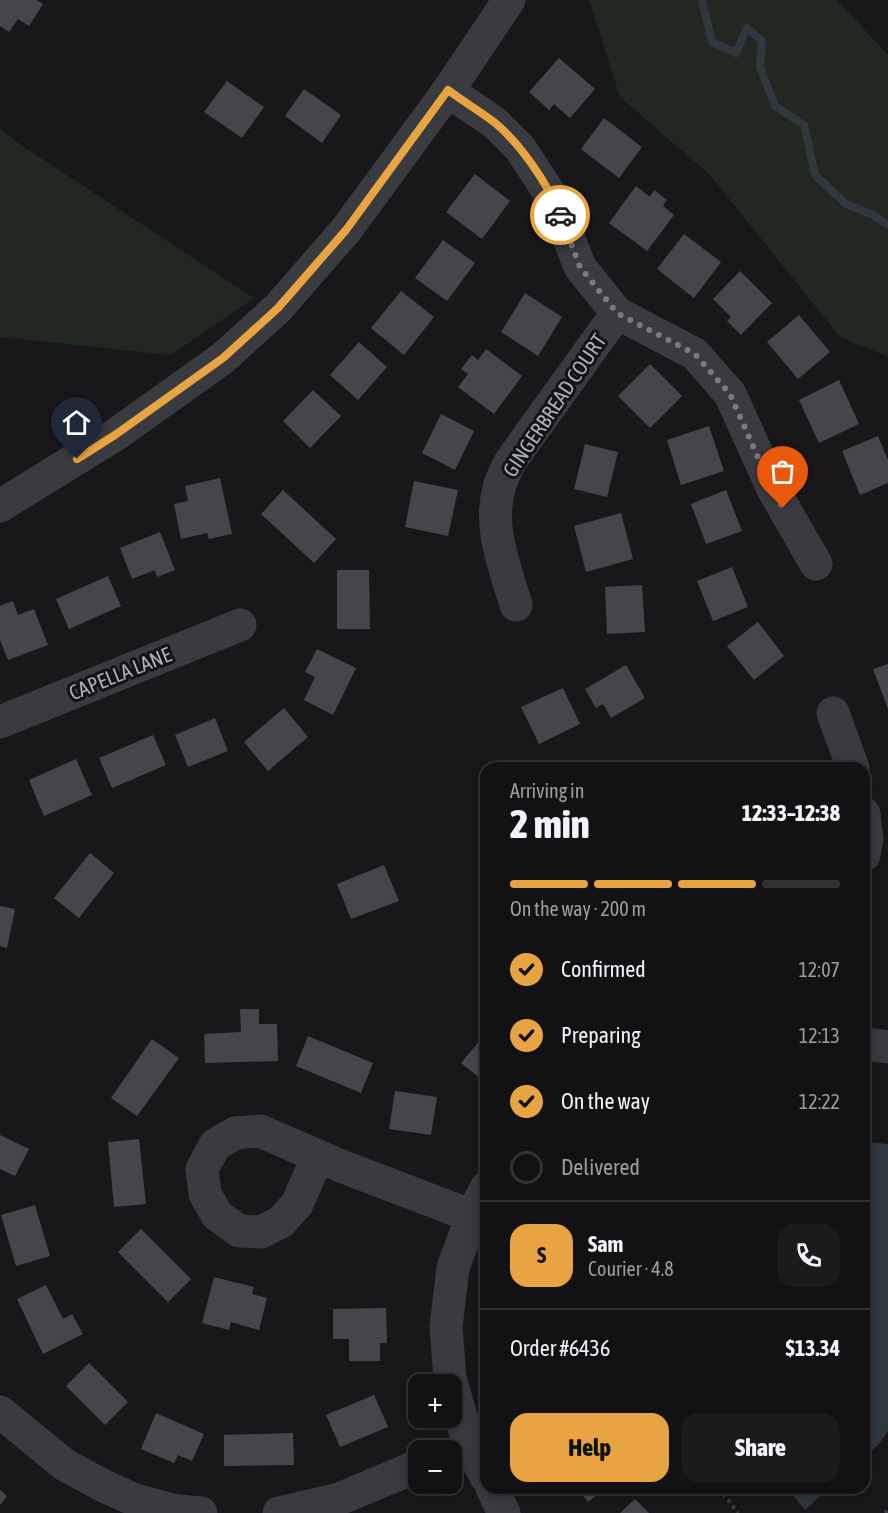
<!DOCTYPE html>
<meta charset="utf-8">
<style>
:root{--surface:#121214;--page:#1b1b1d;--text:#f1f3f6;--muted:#9c9ea0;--line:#313234;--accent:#e8a442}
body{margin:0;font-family:"Asap Condensed",sans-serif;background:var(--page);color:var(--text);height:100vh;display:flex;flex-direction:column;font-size:22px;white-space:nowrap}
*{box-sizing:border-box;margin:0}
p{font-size:20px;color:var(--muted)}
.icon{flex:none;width:33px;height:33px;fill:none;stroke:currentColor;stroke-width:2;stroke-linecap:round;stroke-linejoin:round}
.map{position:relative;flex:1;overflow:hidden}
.panel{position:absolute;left:480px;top:762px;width:390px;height:732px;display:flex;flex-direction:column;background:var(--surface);border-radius:18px;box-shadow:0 3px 15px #0003,0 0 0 2px var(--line)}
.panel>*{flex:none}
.fabs{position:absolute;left:408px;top:1374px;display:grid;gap:12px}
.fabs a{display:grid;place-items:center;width:54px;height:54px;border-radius:12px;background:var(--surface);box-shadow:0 3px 15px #0003,0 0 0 2px var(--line);font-size:30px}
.pin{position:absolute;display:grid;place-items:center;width:51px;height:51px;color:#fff;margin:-62px -26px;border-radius:50% 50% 50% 0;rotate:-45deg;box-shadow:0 0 6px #0007}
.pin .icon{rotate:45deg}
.courier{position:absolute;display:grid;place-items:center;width:60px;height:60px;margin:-30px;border:4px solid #e8a442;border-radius:50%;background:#fff;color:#222;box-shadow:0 2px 8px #0007}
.head em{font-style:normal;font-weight:800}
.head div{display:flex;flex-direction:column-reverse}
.head{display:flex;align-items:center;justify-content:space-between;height:102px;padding:0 30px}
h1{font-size:39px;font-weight:800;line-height:45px}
.bar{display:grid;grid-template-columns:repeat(4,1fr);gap:9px 6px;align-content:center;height:72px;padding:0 30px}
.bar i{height:8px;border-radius:4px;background:var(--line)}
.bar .on{background:var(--accent)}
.bar p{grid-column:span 4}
.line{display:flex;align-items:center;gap:15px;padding:0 30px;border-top:2px solid var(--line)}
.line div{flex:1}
.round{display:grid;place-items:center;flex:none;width:63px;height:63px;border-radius:18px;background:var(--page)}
ol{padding:0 30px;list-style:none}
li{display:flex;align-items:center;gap:18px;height:66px}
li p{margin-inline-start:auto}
li .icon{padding:6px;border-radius:50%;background:var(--accent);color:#111;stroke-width:4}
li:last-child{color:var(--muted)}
li i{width:33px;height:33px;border:3px solid var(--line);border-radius:50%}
.action{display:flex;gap:12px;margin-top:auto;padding:12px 30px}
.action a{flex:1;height:69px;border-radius:18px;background:var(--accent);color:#111;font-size:24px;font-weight:800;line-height:69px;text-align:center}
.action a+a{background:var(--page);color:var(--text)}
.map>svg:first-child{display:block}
</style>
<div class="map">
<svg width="888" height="1513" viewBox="0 0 888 1513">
<rect width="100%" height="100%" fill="#18181a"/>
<g fill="#202821">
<path d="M589,0h248l51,55v302l-48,-20 -130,-162 -90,-78z"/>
<path d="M0,129l18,14 236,155 -83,57 -171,-18z"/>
</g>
<g fill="#2f383d">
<path d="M864,1142l24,2v287l-9,13 -15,13z"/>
<path d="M787,1488h42l-24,22z"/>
</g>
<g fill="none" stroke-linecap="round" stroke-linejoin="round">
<path stroke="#2f383d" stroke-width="8" d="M702,0l10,42 24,11 11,-25 15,13 -2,26 15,39 29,19 11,50 31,29 27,11 15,10"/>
</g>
<g fill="#45464a">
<path d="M0,0h36l7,4 -14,22 -11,-7 -9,13 -9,-6z"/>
<path d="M559,58l36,31 -25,29 -16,-14 -5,6 -20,-18z"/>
<path d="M227,81l37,26 -22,31 -38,-26z"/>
<path d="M304,89l37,26 -19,28 -37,-27z"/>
<path d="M604,118l38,29 -23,31 -38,-29z"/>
<path d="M475,174l35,27 -28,38 -36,-27z"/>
<path d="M636,186l14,11 4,-7 13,10 -4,6 11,9 -27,36 -38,-28z"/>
<path d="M684,234l37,28 -27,36 -37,-29z"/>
<path d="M443,240l32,23 -28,38 -32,-23z"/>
<path d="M740,271l32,32 -31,32 -14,-14 4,-4 -18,-18z"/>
<path d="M401,291l33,26 -30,38 -33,-27z"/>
<path d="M525,293l37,24 -24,39 -37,-24z"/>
<path d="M799,315l31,37 -32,27 -31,-37z"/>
<path d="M359,342l28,25 -29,33 -28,-25z"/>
<path d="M486,349l36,27 -28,38 -36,-27 10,-13 -7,-5 11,-14 6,5z"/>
<path d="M650,364l32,32 -32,32 -32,-32z"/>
<path d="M839,380l20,44 -40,19 -20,-43z"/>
<path d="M313,390l28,26 -31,32 -27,-27z"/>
<path d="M441,414l33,17 -19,39 -33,-17z"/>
<path d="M709,426l15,45 -43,14 -14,-45z"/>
<path d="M878,436l10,24v23l-28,12 -18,-44z"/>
<path d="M585,444l33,8 -11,45 -33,-8z"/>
<path d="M220,478l12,56 -23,5 -2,-6 -26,6 -7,-35 14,-3 -3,-15z"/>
<path d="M414,481l44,9 -10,46 -43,-9z"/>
<path d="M283,490l53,49 -22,24 -53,-49z"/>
<path d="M726,490l16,41 -36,13 -15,-40z"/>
<path d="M621,513l12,46 -47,13 -12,-46z"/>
<path d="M160,532l15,38 -18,7 -2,-7 -23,9 -12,-31z"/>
<path d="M732,567l16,40 -35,14 -16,-40z"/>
<path d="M337,570h32l1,59h-33z"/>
<path d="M108,576l13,30 -52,23 -13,-30z"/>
<path d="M642,585l3,47 -38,2 -2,-47z"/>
<path d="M13,601l5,14 16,-6 14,36 -40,15 -8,-20v-34z"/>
<path d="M758,622l26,34 -30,24 -27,-34z"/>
<path d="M317,649l39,19 -23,47 -29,-15 11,-23 -10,-5z"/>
<path d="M888,664v45l-15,-40z"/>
<path d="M626,665l19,33 -34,20 -8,-14 -7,4 -11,-19z"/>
<path d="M563,688l17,36 -41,20 -18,-37z"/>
<path d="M284,708l24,29 -40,34 -24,-29z"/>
<path d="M215,718l13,33 -40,16 -13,-32z"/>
<path d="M153,735l13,30 -54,23 -13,-30z"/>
<path d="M76,759l16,36 -48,21 -15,-36z"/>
<path d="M90,853l24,20 -35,45 -25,-20z"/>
<path d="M384,865l15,36 -48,18 -14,-35z"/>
<path d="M0,906l15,3 -8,39 -7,-2z"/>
<path d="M240,1009h19v15h18l1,37 -73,2 -1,-29 37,-2z"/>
<path d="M486,1033v50l-25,-20z"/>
<path d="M308,1036l65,27 -12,30 -65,-27z"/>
<path d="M152,1039l27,19 -42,58 -26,-18z"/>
<path d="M395,1091l42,6 -6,38 -42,-6z"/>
<path d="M0,1135l29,14 -14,27 -15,-7z"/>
<path d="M139,1139l7,65 -32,3 -6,-65z"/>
<path d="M35,1205l15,51 -34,10 -15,-51z"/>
<path d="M141,1229l50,50 -23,23 -50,-50z"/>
<path d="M214,1277l40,10 -2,7 15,4 -8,32 -28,-8 -2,8 -27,-7z"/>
<path d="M46,1285l17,34 9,-5 11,20 -40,20 -26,-55z"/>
<path d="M386,1308l1,35h-7v18h-31v-22h-16v-30z"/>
<path d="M89,1363l39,39 -23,23 -39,-39z"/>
<path d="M374,1395l14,32 -48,20 -14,-32z"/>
<path d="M156,1413l48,21 -12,27 -14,-6 -4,8 -33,-14z"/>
<path d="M293,1433l1,32 -70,1v-31z"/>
<path d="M577,1488h29l-18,14z"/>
<path d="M0,1490l7,6 -7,9z"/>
<path d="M635,1499l14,14h-29z"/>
</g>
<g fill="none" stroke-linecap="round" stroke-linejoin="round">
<g stroke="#3f4246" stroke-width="4" stroke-dasharray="3 4.5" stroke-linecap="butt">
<path d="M719,1488l19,25"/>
<path d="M885,1513l3,-2"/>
</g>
<g stroke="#393b3f" stroke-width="33">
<path d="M448,91l47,32 25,25 34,52 26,67 37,46 78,41 35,40 43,95 43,75"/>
<path d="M0,506l115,-71 108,-77 55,-50 68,-78 102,-139 61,-91"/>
<path d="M516,605c-11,-38 -28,-77 -17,-117 2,-9 7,-17 11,-26l107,-149"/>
<path d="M833,713l20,55"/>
<path d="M0,722l240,-97"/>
<path d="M864,814l3,25 -3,16"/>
<path d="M864,1044l24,3"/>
<path d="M318,1156l-21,48 -16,18 -20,10 -22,-1 -22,-16 -12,-21 -3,-25 13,-24 20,-12 25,-2 81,35 131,50"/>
<path d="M486,1188l-14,28 -19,52 -7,59 4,51 19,67 17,32"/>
<path d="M0,1412l65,53 39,21 31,14 42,11 24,2"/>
<path d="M492,1488l12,25"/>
<path d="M279,1513l60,-14 79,-33"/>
</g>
</g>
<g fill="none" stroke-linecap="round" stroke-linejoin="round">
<path stroke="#787b81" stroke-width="6" stroke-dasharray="0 10.8" d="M560,215l20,52 37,46 78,41 35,40 42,95 11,19"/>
<path stroke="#e8a442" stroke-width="8" d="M77,459l38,-24 108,-77 55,-50 68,-78 102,-140c15,11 31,21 46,32 25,20 55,63 66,93"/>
</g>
<g text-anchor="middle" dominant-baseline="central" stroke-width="6" stroke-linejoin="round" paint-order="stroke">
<g font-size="21" fill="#abb0b9" stroke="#131315">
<text transform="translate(554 405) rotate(-56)">GINGERBREAD COURT</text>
<text transform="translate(120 673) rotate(-22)">CAPELLA LANE</text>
</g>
</g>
</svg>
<div class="fabs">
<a>+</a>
<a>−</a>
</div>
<div class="pin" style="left:783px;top:508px;background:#ea580c"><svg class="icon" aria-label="bag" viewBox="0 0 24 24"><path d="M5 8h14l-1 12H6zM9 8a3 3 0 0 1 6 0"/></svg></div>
<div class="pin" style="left:77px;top:459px;background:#1f2937"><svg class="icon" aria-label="home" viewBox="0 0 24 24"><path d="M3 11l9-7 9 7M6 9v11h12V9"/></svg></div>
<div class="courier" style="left:560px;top:215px"><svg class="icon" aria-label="car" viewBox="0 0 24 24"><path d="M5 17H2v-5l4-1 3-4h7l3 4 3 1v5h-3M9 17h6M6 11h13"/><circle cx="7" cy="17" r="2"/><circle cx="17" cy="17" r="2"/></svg></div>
<section class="panel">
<div class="head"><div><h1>2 min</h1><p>Arriving in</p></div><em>12:33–12:38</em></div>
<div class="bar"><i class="on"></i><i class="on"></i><i class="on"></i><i></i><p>On the way · 200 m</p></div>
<ol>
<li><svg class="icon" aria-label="check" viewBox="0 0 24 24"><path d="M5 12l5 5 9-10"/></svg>Confirmed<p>12:07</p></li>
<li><svg class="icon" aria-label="check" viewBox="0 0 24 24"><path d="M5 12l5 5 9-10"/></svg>Preparing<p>12:13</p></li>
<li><svg class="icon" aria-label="check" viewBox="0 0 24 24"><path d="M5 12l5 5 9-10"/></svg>On the way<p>12:22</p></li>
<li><i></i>Delivered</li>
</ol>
<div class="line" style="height:108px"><b class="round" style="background:var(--accent);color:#111">S</b><div><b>Sam</b><p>Courier · 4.8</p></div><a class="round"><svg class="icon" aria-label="phone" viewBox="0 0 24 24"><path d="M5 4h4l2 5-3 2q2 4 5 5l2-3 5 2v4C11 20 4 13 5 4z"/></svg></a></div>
<div class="line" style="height:78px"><div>Order #6436</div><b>$13.34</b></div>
<div class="action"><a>Help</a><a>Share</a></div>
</section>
</div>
